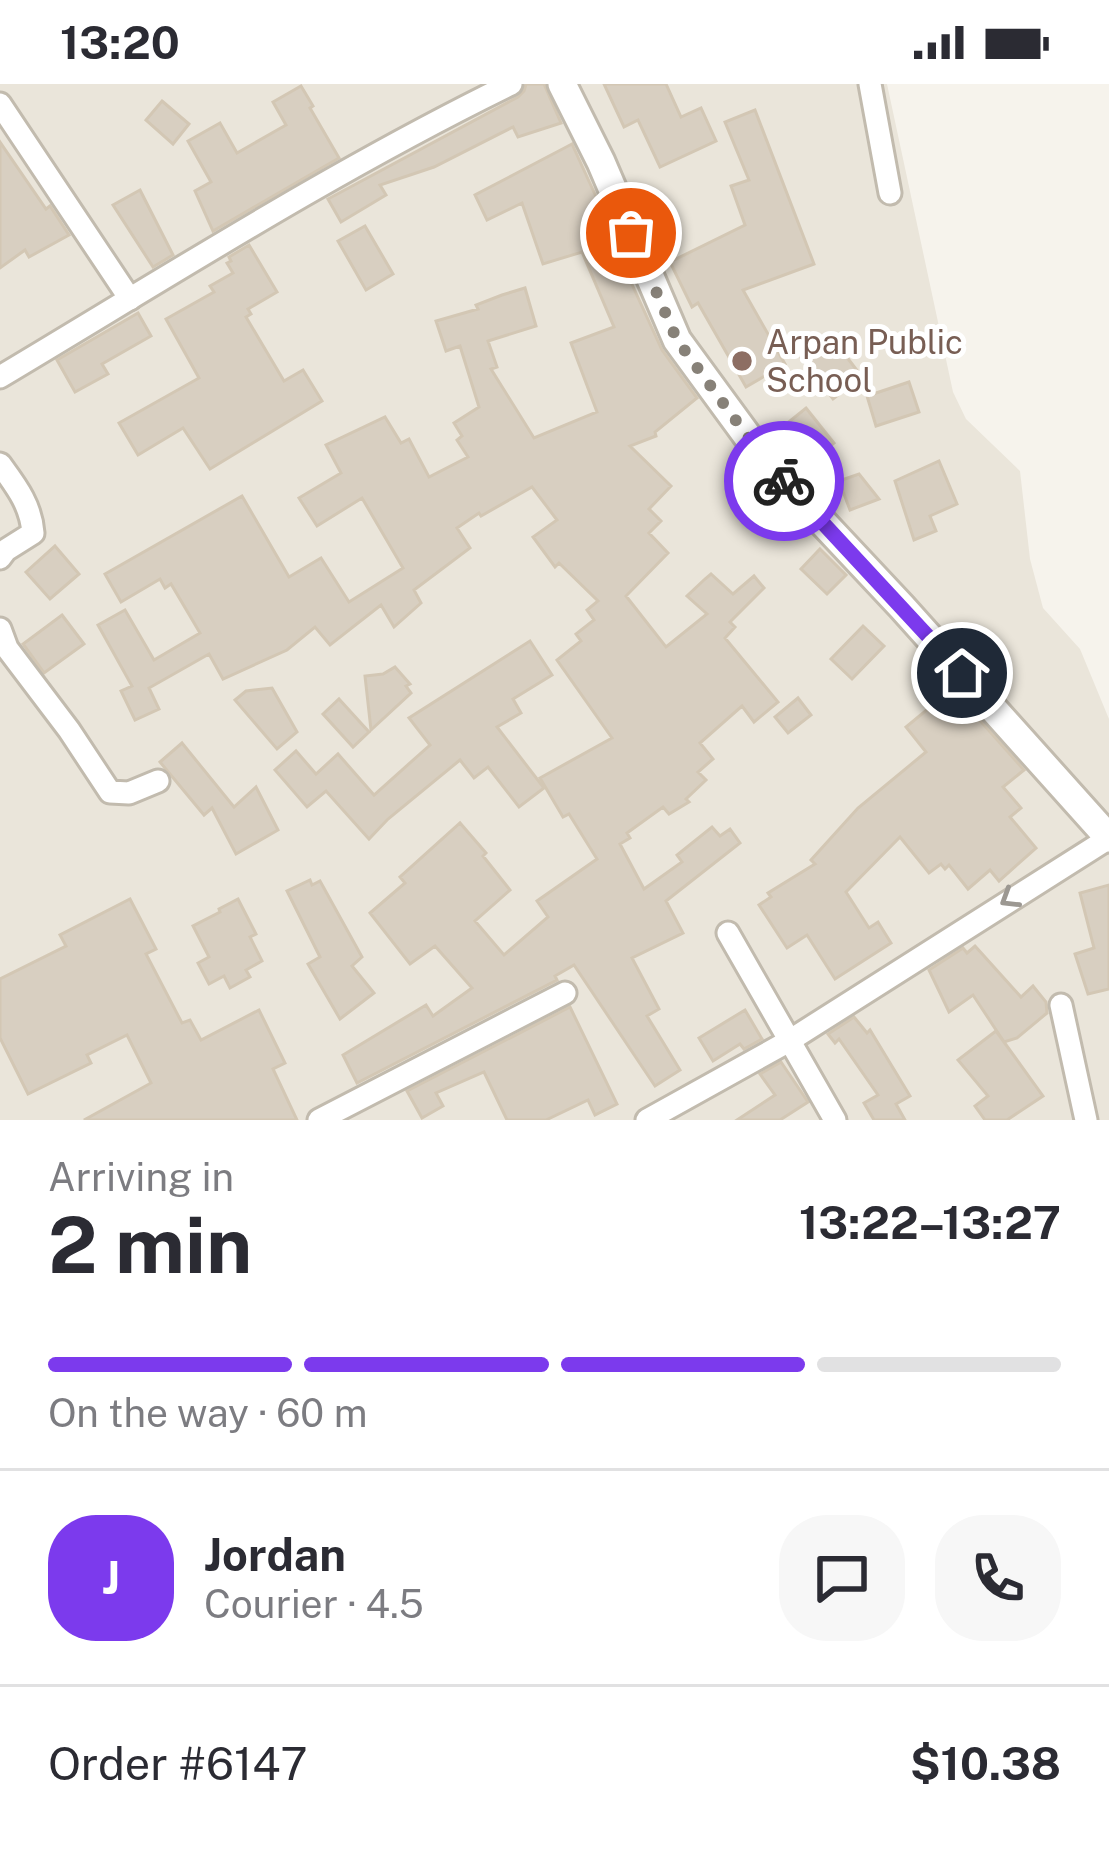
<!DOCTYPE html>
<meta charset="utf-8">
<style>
:root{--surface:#fff;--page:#f7f7f7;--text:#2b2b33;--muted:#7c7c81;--line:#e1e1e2;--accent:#7c3aed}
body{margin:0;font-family:"Public Sans",sans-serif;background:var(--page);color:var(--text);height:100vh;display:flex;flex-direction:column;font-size:45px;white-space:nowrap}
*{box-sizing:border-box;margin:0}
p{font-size:39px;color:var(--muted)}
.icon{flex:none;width:66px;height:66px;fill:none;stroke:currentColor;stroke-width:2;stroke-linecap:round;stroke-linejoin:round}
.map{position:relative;height:1036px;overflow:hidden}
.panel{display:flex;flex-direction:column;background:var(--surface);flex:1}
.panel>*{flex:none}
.pin{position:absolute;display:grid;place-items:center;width:102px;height:102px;color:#fff;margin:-51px;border:6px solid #fff;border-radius:50%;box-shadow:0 3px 12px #0007}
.courier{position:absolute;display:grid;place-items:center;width:120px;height:120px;margin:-60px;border:9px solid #7c3aed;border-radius:50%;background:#fff;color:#222;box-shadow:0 3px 15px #0007}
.headline em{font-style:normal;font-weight:700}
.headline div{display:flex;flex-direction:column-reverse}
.headline{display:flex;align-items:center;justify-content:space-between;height:204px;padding:0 48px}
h1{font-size:78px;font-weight:700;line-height:90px}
.bar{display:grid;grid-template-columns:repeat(4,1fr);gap:18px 12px;align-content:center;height:144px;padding:0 48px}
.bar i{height:15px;border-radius:9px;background:var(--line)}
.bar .active{background:var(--accent)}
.bar p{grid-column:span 4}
.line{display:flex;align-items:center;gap:30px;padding:0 48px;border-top:3px solid var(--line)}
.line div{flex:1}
.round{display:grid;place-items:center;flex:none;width:126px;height:126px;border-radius:48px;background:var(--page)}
.status{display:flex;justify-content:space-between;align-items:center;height:84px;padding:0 60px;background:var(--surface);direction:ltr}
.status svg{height:33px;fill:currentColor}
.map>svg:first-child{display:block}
</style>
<div class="status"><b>13:20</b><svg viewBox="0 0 49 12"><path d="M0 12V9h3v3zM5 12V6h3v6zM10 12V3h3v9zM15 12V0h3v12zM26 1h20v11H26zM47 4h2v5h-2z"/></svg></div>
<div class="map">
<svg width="1109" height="1036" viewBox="0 0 1109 1036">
<rect width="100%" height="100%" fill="#f6f3ec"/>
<path fill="#eae5da" d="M0,0h887l66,308 13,27 54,52 10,88 13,49 37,41 29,70v401h-1109z"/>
<g fill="#d8cfc1" stroke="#d3c7b4" stroke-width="3">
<path d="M526,0h18l17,39 -43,14 -5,-10 -79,40 -54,18 6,10 -45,27 -13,-23 190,-102 6,-6z"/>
<path d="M604,0h62l15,33 20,-9 15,33 -56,26 -22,-47 -14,7z"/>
<path d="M301,2l12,20 -3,2 29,50 -126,73 -18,-40 16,-9 -23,-41 32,-18 17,30 49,-28 -13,-23z"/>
<path d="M162,17l27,23 -16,20 -27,-24z"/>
<path d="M755,26l59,154 -71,26 42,74 -39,23 -48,-84 -6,4 -22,-45 75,-37 -14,-39 18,-6 -24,-58z"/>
<path d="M0,58l46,67 4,-3 19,29 -40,22 -4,-7 -25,18z"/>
<path d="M572,60l26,57 22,67 4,-1 38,83 35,48 -42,34 1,4 -26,10 41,40 -22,23 12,12 -12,12 19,20 -42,43 40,51 41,-33 -20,-18 18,-17 6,-5 22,20 21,-18 10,12 -34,34 5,5 -10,11 53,64 -24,20 -12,-16 -42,37 13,16 -15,13 8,8 -20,19 3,3 -20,12 -6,-7 -36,26 3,5 -10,6 24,45 38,-27 -5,-7 35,-28 8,9 10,-7 10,14 -74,58 17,32 -51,25 27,51 -12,7 33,54 -25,16 -81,-121 -19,11 2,4 -200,103 -14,-28 83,-50 7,11 39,-28 -37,-42 -25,18 -40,-51 35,-30 -5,-6 60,-54 26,30 -3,3 27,34 -35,31 29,34 44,-38 -11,-16 60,-42 -28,-45 -6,3 -23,-39 72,-40 -55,-78 24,-19 -5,-7 18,-14 -7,-10 11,-9 -39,-38 -4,4 -22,-30 24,-17 -25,-33 -51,29 -2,-3 -22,15 13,20 -56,42 7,13 -27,24 -13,-22 -51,40 -15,-18 -28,23 -64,29 -14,-25 -60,34 10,21 -24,11 -14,-29 11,-5 -34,-61 27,-15 29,50 46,-27 -29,-49 -6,4 -5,-9 -39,23 -16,-28 137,-78 47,81 32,-19 28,44 54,-34 -41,-70 -45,28 -18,-28 42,-25 -15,-28 59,-28 16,26 8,-4 20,38 39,-20 -11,-17 5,-4 -8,-13 25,-16 -19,-61 -14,5 -10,-30 42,-12 -2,-4 26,-10 23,-7 11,38 -48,15 9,26 -6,2 43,69 63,-26 -26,-69 43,-16 -32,-75 -39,12 -21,-61 -35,17 -12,-25z"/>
<path d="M140,106l33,65 -20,12 -40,-62z"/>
<path d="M365,142l28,48 -27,16 -28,-49z"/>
<path d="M249,161l28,47 -29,17 3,5 -5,3 38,64 19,-11 19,31 -112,68 -27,-41 -45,27 -19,-32 80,-45 -33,-59 48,-27 -4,-6 23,-13 -6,-10 4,-2 -2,-4z"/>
<path d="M138,229l13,23 -49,28 6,10 -33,18 -18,-32z"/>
<path d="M830,251l32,42 -29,22 -32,-41z"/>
<path d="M909,298l10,30 -43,14 -9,-30z"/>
<path d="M806,324l28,35 -21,17 -28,-35z"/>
<path d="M939,377l18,43 -27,12 6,15 -22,9 -19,-59z"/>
<path d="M859,390l20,25 -29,11 -11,-29z"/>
<path d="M55,462l24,28 -29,25 -24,-27z"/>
<path d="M820,465l26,26 -19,19 -26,-25z"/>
<path d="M62,531l22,29 -40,29 -21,-29z"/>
<path d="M863,542l21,20 -32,33 -21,-20z"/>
<path d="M530,557l22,34 -39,24 8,14 -24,14 47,61 -25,19 -31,-40 -14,11 -14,-18 -72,59 -19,20 -43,-48 -19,16 -32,-37 21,-19 20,23 22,-20 36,41 56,-50 -21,-27z"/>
<path d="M395,583l15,17 -4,2 5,7 -40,37 -6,-54 18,-2z"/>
<path d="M272,604l25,44 -20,17 -42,-49 11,-9z"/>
<path d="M952,605l72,81 -21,17 18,21 -11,9 26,31 -37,33 -9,-11 -22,19 -19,-24 -4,4 -4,-5 -12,9 -29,-36 -54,55 23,36 9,-6 13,21 -56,36 -28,-44 -20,13 -28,-43 12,-8 -3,-4 47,-29 -4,-4 47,-52 68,-56 -20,-25z"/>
<path d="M798,614l13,17 -23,18 -13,-16z"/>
<path d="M339,615l30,33 -16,15 -30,-33z"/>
<path d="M182,659l52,64 22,-20 22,43 -42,24 -24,-46 -8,7 -44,-53z"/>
<path d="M310,796l2,5 8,-4 42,76 -10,9 22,27 -34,26 -32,-55 12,-7 -33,-66z"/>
<path d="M1109,801v104l-21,5 -13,-40 19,-6 -14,-55z"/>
<path d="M130,815l26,50 -10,5 36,69 8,-3 11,20 58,-30 26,53 -12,6 24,51h-213l67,-37 -24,-48 -40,20 4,8 -63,31 -28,-56v-59l66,-33 -6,-11z"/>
<path d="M238,815l18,35 -6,3 12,24 -16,9 4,7 -20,11 -6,-12 -15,8 -11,-21 11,-6 -16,-31 27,-14 -1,-3z"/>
<path d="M975,862l46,51 12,-11 13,16 1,11 -30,25 -13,4 -31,-47 -24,17 -20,-42 34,-22 4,5z"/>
<path d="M570,923l47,97 -22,11 -7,-15 -42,20h-39l-23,-48 -48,21 7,13 -21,12 -15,-27z"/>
<path d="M745,926l17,29 -18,10 -4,-5 -27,17 -14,-23z"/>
<path d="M854,933l13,16 3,-3 40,66 -14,8 9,16h-31l-10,-17 14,-8 -39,-56 -4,4 -7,-9z"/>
<path d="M996,947l47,65 -36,24h-22l-10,-14 13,-10 -30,-36z"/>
<path d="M781,978l27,40 -28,18h-43l38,-25 -15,-21z"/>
</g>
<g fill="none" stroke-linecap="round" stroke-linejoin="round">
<g stroke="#c2bbae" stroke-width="27">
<g id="minor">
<path d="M870,0l20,109"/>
<path d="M0,20l130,195"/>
<path d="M0,293c169,-101 335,-207 511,-293"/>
<path d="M0,380c16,22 31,41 33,69l-27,17 -6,8"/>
<path d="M0,545l7,19 62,82 41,62 19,1 29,-12"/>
<path d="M728,849l107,187"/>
<path d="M1061,921l25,115"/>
<path d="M319,1036l246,-127"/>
<path d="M647,1036l142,-79 320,-203"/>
</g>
</g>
<g stroke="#c2bbae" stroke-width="33">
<path id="tertiary" d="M562,0l39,78 76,178 90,123 135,144 207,231"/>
</g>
<use href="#minor" stroke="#fff" stroke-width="21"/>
<use href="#tertiary" stroke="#fff" stroke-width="27"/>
</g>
<defs><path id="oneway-chevron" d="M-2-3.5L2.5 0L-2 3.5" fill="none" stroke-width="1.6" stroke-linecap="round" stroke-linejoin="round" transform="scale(3)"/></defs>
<use stroke="#9c9892" href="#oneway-chevron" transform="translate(1009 815) rotate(148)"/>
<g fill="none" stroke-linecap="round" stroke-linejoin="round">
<path stroke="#878178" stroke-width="12" stroke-dasharray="0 21.6" d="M631,149l46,107 90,123 17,18"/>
<path stroke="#7c3aed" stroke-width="15" d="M784,397l178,192"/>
</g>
<circle fill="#8d6e63" stroke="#fff" stroke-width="4.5" cx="742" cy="277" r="12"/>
<g text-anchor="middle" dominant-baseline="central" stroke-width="10" stroke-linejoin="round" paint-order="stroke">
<g font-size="33" fill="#785e54" stroke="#fff" text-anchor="start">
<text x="766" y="258">Arpan Public<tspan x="766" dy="38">School</tspan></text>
</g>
</g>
</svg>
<div class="pin" style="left:631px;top:149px;background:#ea580c"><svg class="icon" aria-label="bag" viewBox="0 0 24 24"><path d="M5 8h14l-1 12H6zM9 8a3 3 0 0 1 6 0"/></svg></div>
<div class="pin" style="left:962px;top:589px;background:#1f2937"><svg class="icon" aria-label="home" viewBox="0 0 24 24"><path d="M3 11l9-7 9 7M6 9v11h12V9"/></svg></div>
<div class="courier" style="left:784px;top:397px"><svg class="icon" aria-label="bike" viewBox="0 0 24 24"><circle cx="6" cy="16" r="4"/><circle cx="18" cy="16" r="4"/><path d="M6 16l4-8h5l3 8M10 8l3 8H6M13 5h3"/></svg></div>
</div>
<section class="panel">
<div class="headline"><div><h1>2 min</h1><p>Arriving in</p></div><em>13:22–13:27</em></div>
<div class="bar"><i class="active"></i><i class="active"></i><i class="active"></i><i></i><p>On the way · 60 m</p></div>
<div class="line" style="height:216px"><b class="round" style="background:var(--accent);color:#fff">J</b><div><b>Jordan</b><p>Courier · 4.5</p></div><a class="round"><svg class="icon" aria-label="chat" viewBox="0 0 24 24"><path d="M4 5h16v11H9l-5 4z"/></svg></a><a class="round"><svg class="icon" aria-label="phone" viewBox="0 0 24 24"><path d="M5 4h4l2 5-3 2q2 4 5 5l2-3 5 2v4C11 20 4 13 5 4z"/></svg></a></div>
<div class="line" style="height:156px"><div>Order #6147</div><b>$10.38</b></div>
</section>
